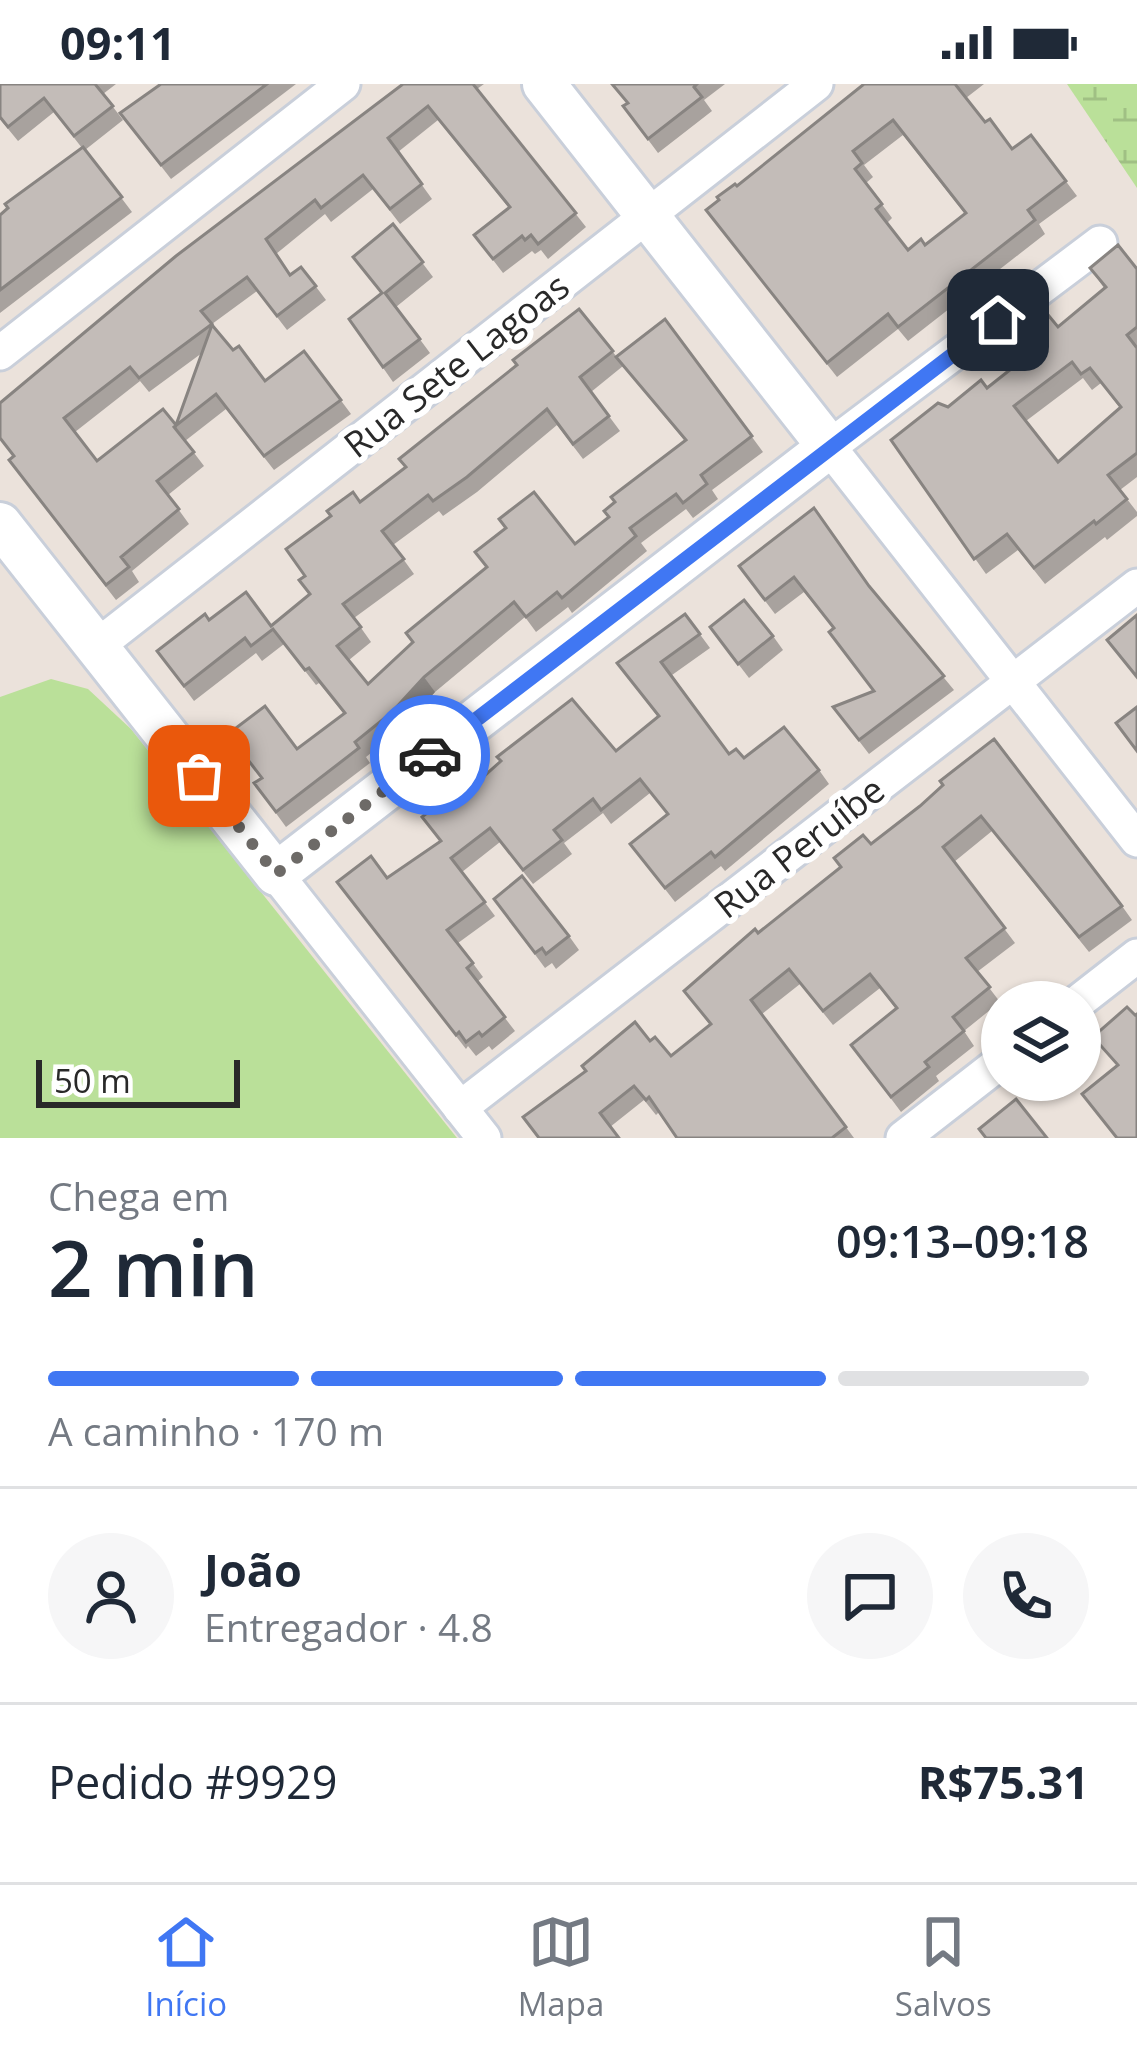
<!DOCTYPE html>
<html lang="pt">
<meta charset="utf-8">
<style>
:root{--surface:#fff;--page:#f6f6f7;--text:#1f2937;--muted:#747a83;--line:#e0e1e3;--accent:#4077f3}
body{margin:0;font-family:"Open Sans",sans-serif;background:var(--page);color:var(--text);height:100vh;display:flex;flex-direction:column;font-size:45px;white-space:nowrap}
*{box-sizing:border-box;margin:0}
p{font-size:39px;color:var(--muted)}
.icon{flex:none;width:66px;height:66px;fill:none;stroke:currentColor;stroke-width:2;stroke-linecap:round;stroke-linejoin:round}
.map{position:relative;height:1054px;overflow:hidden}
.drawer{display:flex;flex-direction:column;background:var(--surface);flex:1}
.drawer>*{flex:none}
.buttons{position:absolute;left:981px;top:897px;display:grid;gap:24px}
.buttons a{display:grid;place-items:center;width:120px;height:120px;border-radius:50%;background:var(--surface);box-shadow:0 3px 9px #0004;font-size:60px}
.scale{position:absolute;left:36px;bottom:30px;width:204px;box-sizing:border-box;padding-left:12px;border:6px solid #292929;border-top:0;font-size:33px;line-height:42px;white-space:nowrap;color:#292929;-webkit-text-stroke:9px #fff;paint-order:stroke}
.pin{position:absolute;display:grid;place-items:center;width:102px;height:102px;color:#fff;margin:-51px;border-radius:24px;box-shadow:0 6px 18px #0006}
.courier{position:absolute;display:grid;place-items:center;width:120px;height:120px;margin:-60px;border:9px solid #4077f3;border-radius:50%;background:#fff;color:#222;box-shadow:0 3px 15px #0007}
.overview em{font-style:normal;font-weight:600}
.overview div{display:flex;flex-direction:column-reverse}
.overview{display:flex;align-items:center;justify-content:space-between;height:204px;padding:0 48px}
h1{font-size:78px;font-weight:600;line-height:90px}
.bar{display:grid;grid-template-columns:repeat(4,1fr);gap:18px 12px;align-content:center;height:144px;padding:0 48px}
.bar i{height:15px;border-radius:9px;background:var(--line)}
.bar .selected{background:var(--accent)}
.bar p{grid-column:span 4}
.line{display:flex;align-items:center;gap:30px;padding:0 48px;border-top:3px solid var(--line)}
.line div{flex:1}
.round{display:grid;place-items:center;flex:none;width:126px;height:126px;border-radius:63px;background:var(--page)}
.status{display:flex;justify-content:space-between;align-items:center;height:84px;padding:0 60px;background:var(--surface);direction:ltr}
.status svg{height:33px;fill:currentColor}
.tabs{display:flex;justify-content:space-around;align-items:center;height:168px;border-top:3px solid var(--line);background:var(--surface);font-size:33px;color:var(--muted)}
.tabs a{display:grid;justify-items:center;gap:6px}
.tabs .selected{color:var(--accent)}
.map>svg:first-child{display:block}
</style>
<div class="status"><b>09:11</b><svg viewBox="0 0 49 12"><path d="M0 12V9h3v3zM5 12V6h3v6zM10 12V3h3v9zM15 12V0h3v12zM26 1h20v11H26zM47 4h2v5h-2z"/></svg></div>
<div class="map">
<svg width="1137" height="1054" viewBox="0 0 1137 1054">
<defs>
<pattern id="wetland-marsh" width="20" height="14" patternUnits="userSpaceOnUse" patternTransform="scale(3)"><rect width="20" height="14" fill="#bae099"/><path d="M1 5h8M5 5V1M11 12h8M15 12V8" fill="none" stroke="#a0c084"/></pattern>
</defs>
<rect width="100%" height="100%" fill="#ebe2db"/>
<path fill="#bae099" d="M51,595l37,10 43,40 326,409h-457v-441z"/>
<path fill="url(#wetland-marsh)" d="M1068,0h69v104l-70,-104z"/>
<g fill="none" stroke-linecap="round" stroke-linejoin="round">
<g stroke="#c9cfda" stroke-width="39">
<g id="minor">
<path d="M1100,159l-271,204 308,393"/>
<path d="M0,269l343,-269"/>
<path d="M97,562l719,-562"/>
<path d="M276,790l208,264"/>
<path d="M1078,918l59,-46"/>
<path d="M460,1024l677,-522"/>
<path d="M903,1054l99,-77"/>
</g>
</g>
<g stroke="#c9cfda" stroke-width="48">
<path id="tertiary" d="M0,440l276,350 553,-427 -285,-363"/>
</g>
<use href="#minor" stroke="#fff" stroke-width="33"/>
<use href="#tertiary" stroke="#fff" stroke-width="42"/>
</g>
<g fill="#a8a29e" fill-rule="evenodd">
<path d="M0,0h116l-13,10 20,26 -38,30 47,62 -132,101v-98l82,-67 -28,-36 -36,29 -18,-22z"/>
<path d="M161,0h135l-125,95 -51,-66z"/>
<path d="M403,0h81l-7,5 109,138 -38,32 -7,-9 -6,4 -3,-3 -29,22 -29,-38 35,-27 -71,-88 -40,32 34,47 -32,25 -27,-35 -42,33 -6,-8 -49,40 14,21 11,-8 25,33 -39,30 -30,-39 -45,33 21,26 32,31 39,-30 47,63 -77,56 -48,-61 -41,32 19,25 -36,29 21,29 -57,47 7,11 -23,18 -97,-126 -6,-18zM202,269l-26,72 -79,36 -22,-29 65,-51 9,11z"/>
<path d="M611,0h114l-21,16 8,11 -54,42 -35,-47 4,-3z"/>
<path d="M864,0h120l-18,14 19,24 27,27 19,-14 46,61 -38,28 6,10 -137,107 -10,-12 -61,48 -131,-167zM903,51l62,79 -40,31 -17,5 -21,-27 5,-5 -26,-35 7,-6 -9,-12z"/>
<path d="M393,140l40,53 -37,30 34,46 -37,29 -44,-63 33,-25 -29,-37z"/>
<path d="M1090,184l47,1v208l-17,13 17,22v4l-30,24 -2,-3 -60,47 -27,-34 -32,24 -95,-134 96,-52 36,-29 -13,-18 48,-14 46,-39zM1083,294l9,12 9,-7 19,25 -62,54 -32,-41z"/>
<path d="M579,225l37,47 49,-37 98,133 -51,38 6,9 -25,19 -7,-9 -45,34 6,8 -75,62 -4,-6 -32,25 -11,-15 -90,75 -33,36 -36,29 4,6 -84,64 -32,-44 90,-69 -25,-31 -3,2 -32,-41 -22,17 -6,-8 -62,48 -37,-50 52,-31 62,6 39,-32 -5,-18 55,-74 45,-34zM623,282l62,75 -77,77 -33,26 -207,140 -19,-24 22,-18 -17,-24 60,-44 -21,-29 46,-34 4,5 34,-24 80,-67 26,34 37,-28 -29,-39z"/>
<path d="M739,482l130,21 85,103 -85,64 -36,-47 41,-16 -40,-62 -30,-37 -29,22z"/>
<path d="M685,530l25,34 -38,27 57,79 90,16 10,14 -104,87 -4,-5 -46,36 -45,-58 37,-30 -17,-21 -39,31 -8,-11 -39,30 8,11 -39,30 -33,-42 -38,30 33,44 -37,27 25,34 -6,5 38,49 -23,19 -3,-4 -13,10 -8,-10 -2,3 -119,-153 40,-18 53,-37 3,-33 173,-57 42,-34 -41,-54z"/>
<path d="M710,543l63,9 10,14 -34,28z"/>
<path d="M943,701l179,121 10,14 -43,32 -97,-121 -38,31 61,81 -38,29 23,30 -36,29 10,15 -38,30 3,5 -38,31 -50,-67 45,-36 -16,-21 -47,37 -33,-41 -38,30 92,124h-177l-18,-26 -3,3 -12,-15 -34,27 -72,11 112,-97 21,15 39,-31 -26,-34 236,-185z"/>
<path d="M494,815l75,37 10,14 -23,19 -4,-6 -7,5z"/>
</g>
<path fill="#888481" d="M424,593l11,15 -33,36 -11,-15z"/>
<g fill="#c3bcb8" stroke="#888481" stroke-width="3" fill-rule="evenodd">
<path d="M0,0h95l18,22 -39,30 -30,-38 -36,29 -8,-10z"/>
<path d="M161,0h106l-106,81 -41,-52z"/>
<path d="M403,0h70l103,129 -38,31 -7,-9 -6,5 -3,-4 -29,23 -19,-24 36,-28 -82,-101 -40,32 34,46 -32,25 -27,-34 -42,33 -6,-8 -49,39 24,36 11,-8 15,19 -39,30 -30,-39 -46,34 11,13 -73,54 -9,-11 -66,51 33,43 66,-52 13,16 36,-100 21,25 6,-4 26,35 39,-30 37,49 -77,56 -48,-62 -42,33 20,25 -37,29 22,28 -58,48 8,10 -23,18 -97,-125 5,-4 -14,-18v-35l176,-147z"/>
<path d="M612,0h85l-3,3 8,10 -54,42 -25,-33 5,-3z"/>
<path d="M864,0h91l30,38 5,-3 22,30 19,-14 35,46 -38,29 7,10 -137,107 -10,-13 -61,49 -121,-153 13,-10 -2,-3 18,-13 2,2zM893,36l73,93 -41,32 -4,-6 -13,11 -32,-41 6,-5 -27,-35 7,-6 -9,-12z"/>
<path d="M83,63l39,50 -122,93v-75l8,-7 -3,-4z"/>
<path d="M393,140l30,38 -38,31 35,46 -37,28 -34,-48 33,-26 -29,-36z"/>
<path d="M1118,161l19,24v58l-10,8 10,13v105l-29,22 19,24 -31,25 -2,-3 -60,47 -27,-34 -33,25 -83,-119 47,-37 10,4 33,-27 6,8 38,-30 -15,-17 34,-31 14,17 48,-40 -16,-19zM1072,278l9,12 9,-6 31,39 -63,55 -44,-56z"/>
<path d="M579,225l34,42 -33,26 29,39 -36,28 -26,-35 -80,68 -34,24 -5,-6 -46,36 22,28 -61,45 18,23 -24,19 31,38 45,-42 -7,-9 81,-66 -12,-15 31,-24 -7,-9 35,-27 41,52 34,-27 -5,-6 11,-9 -4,-5 75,-57 -70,-83 49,-38 87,117 -51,39 6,9 -24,19 -7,-9 -46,34 6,8 -74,62 -5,-6 -31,25 -12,-15 -90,75 -33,36 -36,29 4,6 -83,64 -22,-29 8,-5 -34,-44 37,-28 32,43 48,-36 -36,-45 -4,2 -32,-41 -22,17 -6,-8 -61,48 -27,-35 48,-37 4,6 37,-28 25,34 39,-32 -11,-14 6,-4 -19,-27 45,-33 -4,-5 26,-19 7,10 46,-35 -7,-8 118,-94 -4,-5z"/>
<path d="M814,424l55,78 75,90 -85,64 -26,-33 41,-16 -45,-59 5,-4 -40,-51 -29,23 -26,-34z"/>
<path d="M744,516l29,36 -35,28 -28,-37z"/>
<path d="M685,530l15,20 -39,28 68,92 7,-5 8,9 40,-31 35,43 -104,87 -4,-5 -46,36 -35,-44 38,-30 -28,-35 -39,31 -8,-11 -39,31 8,10 -39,30 -33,-42 -39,30 34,44 -38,28 26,33 -6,5 38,49 -23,19 -3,-4 -13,10 -7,-10 -3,3 -119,-153 34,-26 16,22 54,-37 -19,-24 17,-14 4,5 11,-5 47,-42 -4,-4 75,-58 44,52 43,-35 -42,-53z"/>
<path d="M1137,531v62l-30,-37z"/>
<path d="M1137,623v44l-21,-28z"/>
<path d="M994,655l128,167 -43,31 -98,-121 -38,31 62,81 -39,30 24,29 -37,30 11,14 -39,31 4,5 -38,30 -40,-52 46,-37 -27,-34 -47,37 -34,-42 -38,31 95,127 -14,11h-155l-28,-41 -3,3 -12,-14 -34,27 19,25h-80l-16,-21 63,-46 -4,-5 53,-44 15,19 5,-4 16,19 40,-32 -27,-33 71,-62 3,4 83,-66 -7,-9 29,-23 8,9 49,-38 23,-21 -3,-4z"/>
<path d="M522,792l47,60 -23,18 -4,-6 -7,5 -41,-54z"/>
<path d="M1127,923l8,8 2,-1v124h-20l-35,-44 36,-29 -25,-28z"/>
<path d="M1016,1015l31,39h-61l-7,-9z"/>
</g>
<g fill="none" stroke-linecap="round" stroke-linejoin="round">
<path stroke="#6d6a67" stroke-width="12" stroke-dasharray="0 21.6" d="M199,692l77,98 154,-119"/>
<path stroke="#4077f3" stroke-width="15" d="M430,671l568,-435"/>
</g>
<g text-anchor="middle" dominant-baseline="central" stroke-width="12" stroke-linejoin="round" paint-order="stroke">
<g font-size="36" fill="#292929" stroke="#fff">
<text transform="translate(456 281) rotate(-38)">Rua Sete Lagoas</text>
<text transform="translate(799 763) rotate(-38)">Rua Peruíbe</text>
</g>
</g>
</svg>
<div class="buttons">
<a><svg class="icon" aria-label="layers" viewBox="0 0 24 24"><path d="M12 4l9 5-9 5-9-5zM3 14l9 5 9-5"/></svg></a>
</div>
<div class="scale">50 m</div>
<div class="pin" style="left:199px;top:692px;background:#ea580c"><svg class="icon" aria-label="bag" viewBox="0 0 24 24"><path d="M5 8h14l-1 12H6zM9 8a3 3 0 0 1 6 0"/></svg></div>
<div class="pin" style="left:998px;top:236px;background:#1f2937"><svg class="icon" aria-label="home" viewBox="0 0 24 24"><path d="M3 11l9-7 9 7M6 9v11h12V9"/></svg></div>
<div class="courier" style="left:430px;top:671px"><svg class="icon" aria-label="car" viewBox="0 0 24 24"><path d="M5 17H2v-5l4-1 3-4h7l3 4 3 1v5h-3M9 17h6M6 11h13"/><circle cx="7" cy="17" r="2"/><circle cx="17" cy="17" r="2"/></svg></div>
</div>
<section class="drawer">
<div class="overview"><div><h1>2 min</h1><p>Chega em</p></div><em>09:13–09:18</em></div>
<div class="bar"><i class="selected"></i><i class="selected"></i><i class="selected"></i><i></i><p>A caminho · 170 m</p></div>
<div class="line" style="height:216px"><a class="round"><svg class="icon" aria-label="person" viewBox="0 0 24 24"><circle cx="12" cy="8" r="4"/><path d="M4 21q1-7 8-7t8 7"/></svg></a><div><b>João</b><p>Entregador · 4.8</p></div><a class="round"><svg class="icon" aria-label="chat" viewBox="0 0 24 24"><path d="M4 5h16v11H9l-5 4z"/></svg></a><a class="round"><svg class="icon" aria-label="phone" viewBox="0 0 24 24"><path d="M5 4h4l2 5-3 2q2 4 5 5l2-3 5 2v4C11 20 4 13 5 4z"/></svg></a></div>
<div class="line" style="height:156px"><div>Pedido #9929</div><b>R$75.31</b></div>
</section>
<nav class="tabs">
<a class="selected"><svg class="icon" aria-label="home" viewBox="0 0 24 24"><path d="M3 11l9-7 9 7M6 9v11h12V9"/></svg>Início</a>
<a><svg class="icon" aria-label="map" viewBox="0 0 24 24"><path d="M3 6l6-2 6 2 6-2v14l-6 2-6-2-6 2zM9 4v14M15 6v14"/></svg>Mapa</a>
<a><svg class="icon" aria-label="saved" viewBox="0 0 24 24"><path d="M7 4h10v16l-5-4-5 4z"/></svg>Salvos</a>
</nav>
